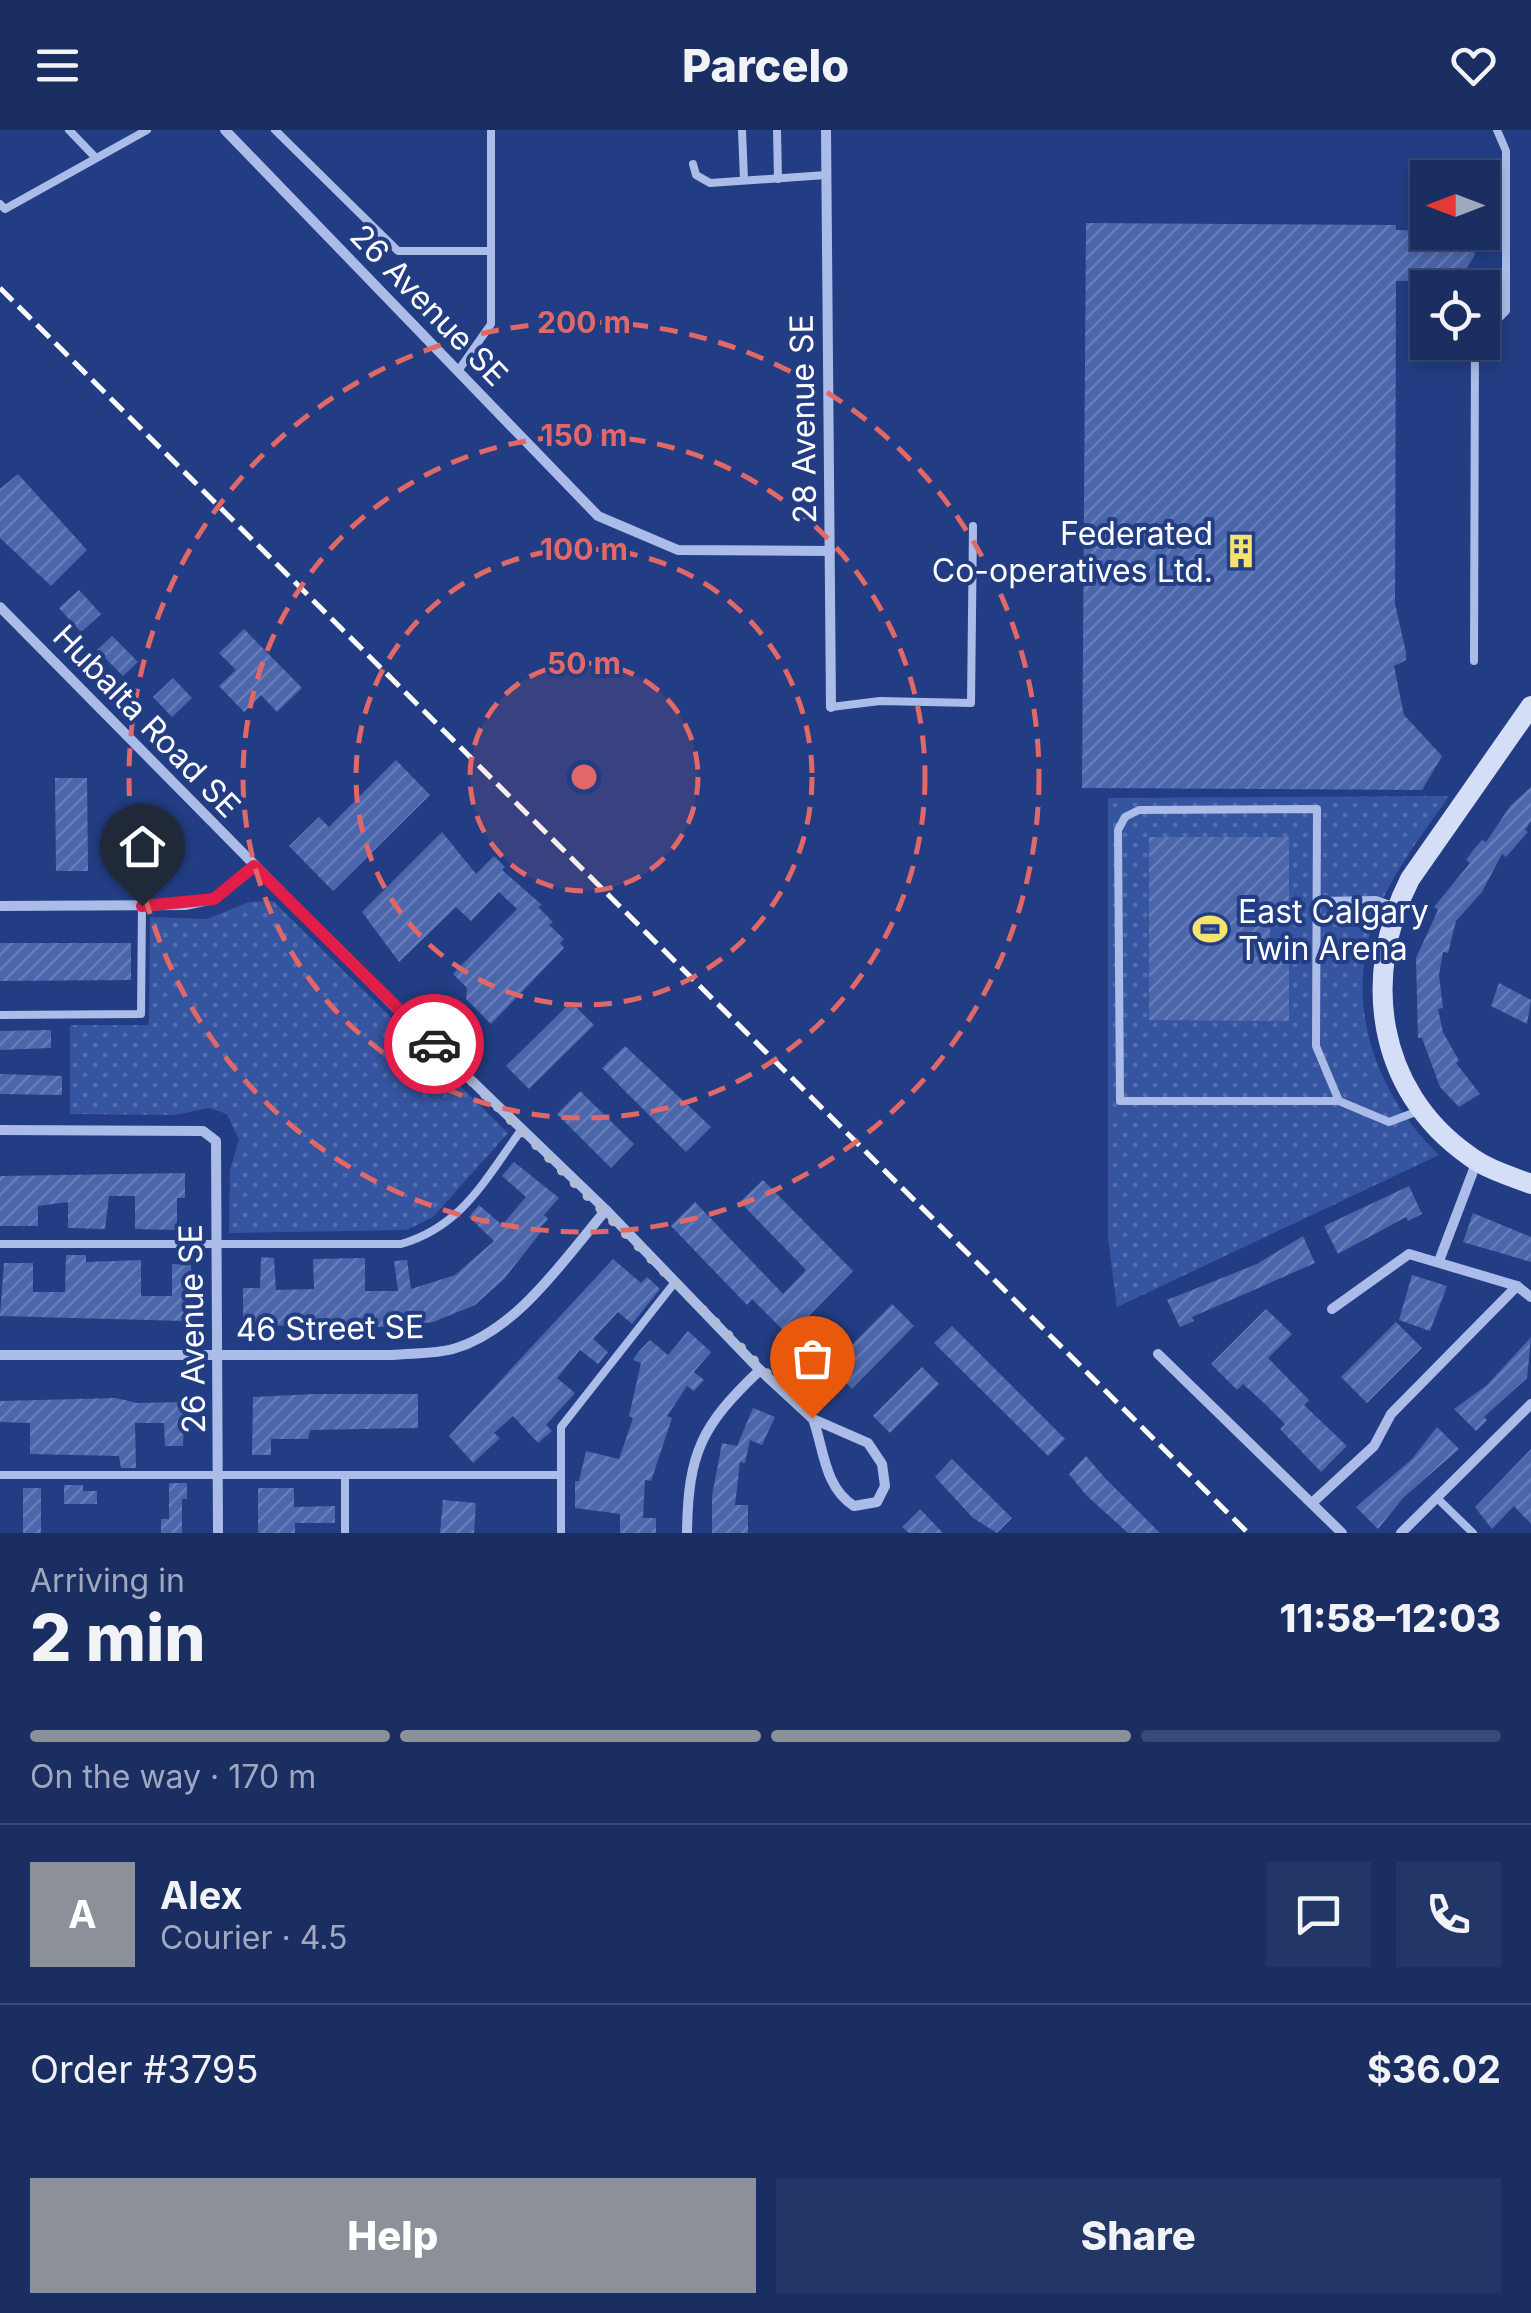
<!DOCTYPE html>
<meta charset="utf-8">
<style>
:root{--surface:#1a2e62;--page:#233668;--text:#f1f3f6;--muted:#9fa8be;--line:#384a77;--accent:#8c9099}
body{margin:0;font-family:Inter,sans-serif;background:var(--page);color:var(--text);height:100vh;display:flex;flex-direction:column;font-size:38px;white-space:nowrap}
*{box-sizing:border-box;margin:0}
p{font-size:32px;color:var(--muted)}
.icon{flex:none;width:55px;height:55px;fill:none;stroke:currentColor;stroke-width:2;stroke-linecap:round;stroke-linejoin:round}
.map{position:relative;height:1403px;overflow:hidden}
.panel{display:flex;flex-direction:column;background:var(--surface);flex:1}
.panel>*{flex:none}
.needle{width:65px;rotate:270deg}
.controls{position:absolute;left:1410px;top:30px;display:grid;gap:20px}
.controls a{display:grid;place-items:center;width:90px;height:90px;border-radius:0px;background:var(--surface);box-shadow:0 5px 15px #0003,0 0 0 2px var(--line);font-size:50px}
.pin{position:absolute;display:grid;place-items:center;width:85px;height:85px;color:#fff;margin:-102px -42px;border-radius:50% 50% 50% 0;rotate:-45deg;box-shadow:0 0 10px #0007}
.pin .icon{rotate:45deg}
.courier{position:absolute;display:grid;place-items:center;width:100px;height:100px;margin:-50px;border:8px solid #e11d48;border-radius:50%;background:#fff;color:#222;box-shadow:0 2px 12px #0007}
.overview em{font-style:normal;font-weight:800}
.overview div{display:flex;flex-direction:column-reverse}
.overview{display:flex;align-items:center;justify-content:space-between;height:170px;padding:0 30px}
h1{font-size:65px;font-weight:800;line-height:75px}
.bar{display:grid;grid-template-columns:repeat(4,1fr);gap:15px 10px;align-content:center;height:120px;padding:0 30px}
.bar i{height:12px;border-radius:8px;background:var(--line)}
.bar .current{background:var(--accent)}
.bar p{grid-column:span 4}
.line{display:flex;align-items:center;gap:25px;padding:0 30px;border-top:2px solid var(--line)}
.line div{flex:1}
.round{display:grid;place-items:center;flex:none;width:105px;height:105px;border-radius:0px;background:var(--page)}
.action{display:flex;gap:20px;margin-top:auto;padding:20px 30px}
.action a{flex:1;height:115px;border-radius:0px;background:var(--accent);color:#fff;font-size:40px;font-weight:800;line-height:115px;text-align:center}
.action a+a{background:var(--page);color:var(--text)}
header{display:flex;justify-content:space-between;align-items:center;height:130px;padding:0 30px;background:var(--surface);font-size:45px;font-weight:800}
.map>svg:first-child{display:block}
</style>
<header><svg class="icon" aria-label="menu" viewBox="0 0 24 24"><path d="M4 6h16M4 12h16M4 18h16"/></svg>Parcelo<svg class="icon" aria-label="heart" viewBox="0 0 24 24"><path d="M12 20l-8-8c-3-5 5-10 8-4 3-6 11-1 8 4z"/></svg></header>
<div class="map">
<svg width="1531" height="1403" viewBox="0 0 1531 1403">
<defs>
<pattern id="green-dots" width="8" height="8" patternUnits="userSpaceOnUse" patternTransform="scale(2.5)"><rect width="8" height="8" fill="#3655a0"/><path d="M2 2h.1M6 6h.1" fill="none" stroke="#546eae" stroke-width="1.8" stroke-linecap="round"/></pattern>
<pattern id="building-hatch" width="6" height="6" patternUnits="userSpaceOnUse" patternTransform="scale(2.5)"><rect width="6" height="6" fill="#4b66ab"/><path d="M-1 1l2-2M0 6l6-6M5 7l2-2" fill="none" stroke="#667db8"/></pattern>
</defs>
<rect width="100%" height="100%" fill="#223d83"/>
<g fill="url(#green-dots)">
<path d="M1449,666c-29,42 -63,84 -78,134 -25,83 8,167 68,225l-322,152 -9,-69v-440z"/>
<path d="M273,771l235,232 -75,84 -26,13 -178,3 1,-63 9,-30 -12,-26 -18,-6 -34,7 -105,-1v-89h79l1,-108 57,2 42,-17z"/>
</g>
<g fill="url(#building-hatch)">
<path d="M1086,93l310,2v5l66,2 8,7 5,16 -13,20 -12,5 -54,1 -1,323 11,48v8l-12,6 10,49 38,41 -20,34 -340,-2z"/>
<path d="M18,344l69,76 -36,36 -51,-48v-49z"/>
<path d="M79,460l22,24 -20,18 -22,-24z"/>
<path d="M244,499l58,59 -25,24 -16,-17 -17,17 -25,-26 17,-16 -17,-17z"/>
<path d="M112,506l26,26 -15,14 -26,-26z"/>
<path d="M173,548l19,20 -20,19 -19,-20z"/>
<path d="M396,630l34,35 -97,96 -44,-45 30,-29 10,10z"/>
<path d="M55,648h32l1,93h-32z"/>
<path d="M1531,657v34l-6,9 3,2 -22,25 -4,-3 -20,38 -26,29 -8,32 -5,-1 -4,23 4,33 -5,1 5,23 16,29 -3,2 24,31 -21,13 -19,-20 -18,-49h-4l-2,-80 22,-48 -4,-3 36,-44 -4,-3 8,-11 8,-9 4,2 25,-37z"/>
<path d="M442,702l34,42 18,-18 11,11 -3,3 40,35 -4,2 15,15 -4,3 15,14 -4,4 4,5 -73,76 -25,-25 1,-11 -14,-14 64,-65 -18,-17 -28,29 -15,-14 -57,55 -37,-50z"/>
<path d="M1149,707h140v79h-19v26h19v79l-140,-1z"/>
<path d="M0,813h131v37l-131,1z"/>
<path d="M1499,853l32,17 -4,24 -36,-18z"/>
<path d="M571,872l23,23 -65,64 -23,-23z"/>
<path d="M51,900v18l-51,2v-19z"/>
<path d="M625,916l86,81 -25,25 -84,-84z"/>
<path d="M0,944l62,2v19l-62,-1z"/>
<path d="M580,961l54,53 -23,24 -54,-54z"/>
<path d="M514,1032l45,36 -15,17 4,4 -10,11 3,2 -37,47 -29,26 -42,17 -40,5 -150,-2v-37h17l1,-31 13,1 2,32 38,-1 -1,-30 52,-1v33h33l-4,-30 13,-1 4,29 44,-14 39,-34 -25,-24 10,-12 23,20 24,-28 -24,-21z"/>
<path d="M185,1043v25h-8v32l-42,-1v-33h-26l-4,33 -37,-1v-26l-30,4v20h-38v-50z"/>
<path d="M763,1050l90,91 -64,65 -37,-37 -5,6 -76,-79 24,-24 88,92 23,-24 -66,-68z"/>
<path d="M1409,1056l13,28 -14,7 -2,-4 -68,37 -14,-28z"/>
<path d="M1473,1083l58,24v25l-68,-20z"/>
<path d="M1303,1106l12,27 -123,54 2,4 -14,6 -13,-27 90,-36z"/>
<path d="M66,1125h20v7l55,-2v36h31v-32l19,1v19h-6v37l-185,-5 4,-53h29v29h32z"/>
<path d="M613,1129l28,24 6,-6 13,12 -28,35 -14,-12 -25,27 15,13 -10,12 -18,-14 -23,28 18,15 -29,32 6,6 -14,12 -25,-27 -19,17 6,5 -27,25 -24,-27z"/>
<path d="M1412,1145l35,11 -17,45 -31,-11z"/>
<path d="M892,1174l22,22 -62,63 -22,-22z"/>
<path d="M1266,1179l26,25 -24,24 41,42 -5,5 43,41 -26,26 -41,-43 5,-5 -20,-20 -22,-20 -6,6 -26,-26z"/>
<path d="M1396,1192l26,26 -55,55 -26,-26z"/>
<path d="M952,1196l113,113 -17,17 -114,-113z"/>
<path d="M688,1201l23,21 -17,20 10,8 -10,11 -7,-5 -20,30 5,2 -21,63 -6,-1 -2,38h13v15h-36v-19l-45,-6v-27h4l7,-30 33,8 14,-41 -4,-2 12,-53 -8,-3 7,-10 10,-10 18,15z"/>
<path d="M1531,1207l-4,41 -43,39 3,3 -11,11 -22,-22 33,-24z"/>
<path d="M922,1237l17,17 -49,49 -17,-17z"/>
<path d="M313,1264h105v34l-108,2 -2,9h-37v16h-19l1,-58z"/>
<path d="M116,1268l21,5 48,-1 -2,44h-18l-1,-23h-29l1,45h-15l-2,-12 -89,-2v-31l-30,-1v-21z"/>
<path d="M753,1278l22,9 -13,28 -12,-5 -5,23 -5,-1 -5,43h13v28h-36v-37l10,-53 15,3z"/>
<path d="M1437,1297l22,22 -56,49 -25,31 -22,-22 56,-48z"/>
<path d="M1531,1319v75l-17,-18 -22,23 -17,-22z"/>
<path d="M1086,1326l19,22 55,55h-32l-42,-38 -17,-21z"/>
<path d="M952,1329l60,59 -15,15 -24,-15 -38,-41z"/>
<path d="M169,1353h18v16h-5v34h-21v-14h8z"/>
<path d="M64,1355h19v6h14v13h-33z"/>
<rect x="23" y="1358" width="18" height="45"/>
<path d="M258,1358h36v19l41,-1v17h-40v10h-37z"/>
<path d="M443,1370l33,3 -2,30h-34z"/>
<path d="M920,1379l23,24h-34l-7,-6z"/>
</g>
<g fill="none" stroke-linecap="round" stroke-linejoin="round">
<g stroke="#abbce8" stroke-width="8">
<path d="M69,0l25,26"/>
<path d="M275,0l123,121h92"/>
<path d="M742,0l2,50"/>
<path d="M777,0l1,49"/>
<path d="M693,34l3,11 14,8 116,-8"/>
<path d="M0,74l5,5 142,-79"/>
<path d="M1482,205l24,-24v-160l-9,-21"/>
<path d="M458,241l33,-47v-194"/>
<path d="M1474,531l1,-319"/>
<path d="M831,577l49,-6 91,2 2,-177"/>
<path d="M1319,771l57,-1 20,7"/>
<path d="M0,885l141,-1 1,-108"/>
<path d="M1339,971h-219l-2,-271 7,-13 14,-7 178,-1 -1,237 23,55 50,21 32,-12"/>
<path d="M0,1114h401c62,-18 84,-65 121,-115"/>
<path d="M0,1345h561"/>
<path d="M345,1345v58"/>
<path d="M1437,1368l36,35"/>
<path d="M561,1403v-106l114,-145"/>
</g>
<g stroke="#abbce8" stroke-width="10">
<path d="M225,0l373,386 80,34 152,1"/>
<path d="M826,0l5,577"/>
<path d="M0,477l391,396 215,207 154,160 53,49 55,24 14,21 3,22 -8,16 -23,4c-30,-19 -30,-57 -41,-87"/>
<path d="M0,776l185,-1 29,-6 40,-32"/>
<path d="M0,1000l203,1 13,10 2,392"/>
<path d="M1439,1131l38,-100"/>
<path d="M1517,1156l14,11"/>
<path d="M1158,1224l184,179"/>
<path d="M0,1225h392c19,-2 43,-1 61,-6 64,-18 112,-91 153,-139"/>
<path d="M1312,1373l62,-57 17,-32 126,-128 -108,-32 -77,55"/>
<path d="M687,1403c1,-81 15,-108 73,-163"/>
<path d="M1401,1403l130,-129"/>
</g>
<path stroke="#d5def7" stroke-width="20" d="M1531,576l-121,173c-49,96 -34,211 58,276 18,14 42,21 63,29"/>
<path stroke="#fff" stroke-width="5" stroke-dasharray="18 8" stroke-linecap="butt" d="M0,158l1248,1245"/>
</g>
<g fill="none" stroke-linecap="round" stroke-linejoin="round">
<path stroke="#b2bbd4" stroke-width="10" stroke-dasharray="0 18" d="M434,914l378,374"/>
<path stroke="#e11d48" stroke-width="12" d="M142,776l72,-7 40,-33 180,178"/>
</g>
<circle cx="584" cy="647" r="114" fill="#e26868" fill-opacity=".12"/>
<g fill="none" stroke="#e26868" stroke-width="5" stroke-dasharray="18 12">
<circle cx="584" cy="647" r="114"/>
<circle cx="584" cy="647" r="228"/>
<circle cx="584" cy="647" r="341"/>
<circle cx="584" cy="647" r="455"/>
</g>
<defs>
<g id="building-bare" transform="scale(2.7)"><path d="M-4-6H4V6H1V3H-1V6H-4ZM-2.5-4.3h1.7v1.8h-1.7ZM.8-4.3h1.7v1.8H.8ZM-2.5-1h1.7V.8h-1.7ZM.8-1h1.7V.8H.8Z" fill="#f4e36d" stroke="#223d83" stroke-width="2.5" paint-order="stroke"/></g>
<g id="stadium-bare" transform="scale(2.7)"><path d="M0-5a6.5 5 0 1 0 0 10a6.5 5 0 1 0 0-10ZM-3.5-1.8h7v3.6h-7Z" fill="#f4e36d" stroke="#223d83" stroke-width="2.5" paint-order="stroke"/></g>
</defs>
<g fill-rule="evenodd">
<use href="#building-bare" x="1241" y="421"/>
<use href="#stadium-bare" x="1210" y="799"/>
</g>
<g text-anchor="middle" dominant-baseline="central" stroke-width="8" stroke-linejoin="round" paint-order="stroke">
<g font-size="32" fill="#fff" stroke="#223d83">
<text transform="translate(429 175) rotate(46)">26 Avenue SE</text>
<text transform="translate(803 289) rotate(-91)">28 Avenue SE</text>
<text transform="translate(147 591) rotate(46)">Hubalta Road SE</text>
<text transform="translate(330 1198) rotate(-1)">46 Street SE</text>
<text transform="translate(192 1199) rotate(-91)">26 Avenue SE</text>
</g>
<g font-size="32" fill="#fff" stroke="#223d83" text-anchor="end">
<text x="1213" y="403">Federated<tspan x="1213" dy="37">Co-operatives Ltd.</tspan></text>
<text x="1238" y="781" text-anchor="start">East Calgary<tspan x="1238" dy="37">Twin Arena</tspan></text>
</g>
</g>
<circle cx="584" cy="647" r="15" fill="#e26868" stroke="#223d83" stroke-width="5"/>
<g font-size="30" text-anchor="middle" font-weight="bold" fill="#e26868" stroke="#223d83" stroke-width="8" stroke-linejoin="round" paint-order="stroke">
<text x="584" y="203">200 m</text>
<text x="584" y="316">150 m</text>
<text x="584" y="430">100 m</text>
<text x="584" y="544">50 m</text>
</g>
</svg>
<div class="controls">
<a><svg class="needle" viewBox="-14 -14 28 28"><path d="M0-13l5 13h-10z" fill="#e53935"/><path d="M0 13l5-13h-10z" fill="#9fa8be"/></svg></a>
<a><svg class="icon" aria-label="locate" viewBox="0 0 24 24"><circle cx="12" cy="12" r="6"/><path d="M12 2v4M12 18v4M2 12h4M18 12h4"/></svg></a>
</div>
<div class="pin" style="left:812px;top:1288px;background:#ea580c"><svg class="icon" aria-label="bag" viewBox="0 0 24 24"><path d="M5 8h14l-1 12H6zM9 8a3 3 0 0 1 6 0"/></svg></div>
<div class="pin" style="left:142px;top:776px;background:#1f2937"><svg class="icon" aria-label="home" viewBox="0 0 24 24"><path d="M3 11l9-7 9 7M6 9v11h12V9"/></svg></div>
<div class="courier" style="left:434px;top:914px"><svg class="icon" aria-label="car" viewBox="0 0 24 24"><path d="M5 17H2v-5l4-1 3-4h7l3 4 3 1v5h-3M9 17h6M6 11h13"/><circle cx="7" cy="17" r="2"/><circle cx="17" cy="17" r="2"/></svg></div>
</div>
<section class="panel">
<div class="overview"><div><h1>2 min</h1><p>Arriving in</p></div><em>11:58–12:03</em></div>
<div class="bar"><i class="current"></i><i class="current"></i><i class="current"></i><i></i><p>On the way · 170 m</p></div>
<div class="line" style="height:180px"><b class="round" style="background:var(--accent);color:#fff">A</b><div><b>Alex</b><p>Courier · 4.5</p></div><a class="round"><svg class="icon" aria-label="chat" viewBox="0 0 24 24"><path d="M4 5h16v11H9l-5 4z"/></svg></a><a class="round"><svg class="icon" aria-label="phone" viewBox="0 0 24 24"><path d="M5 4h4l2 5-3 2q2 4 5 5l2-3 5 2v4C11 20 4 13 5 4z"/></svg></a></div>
<div class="line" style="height:130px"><div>Order #3795</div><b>$36.02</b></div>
<div class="action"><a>Help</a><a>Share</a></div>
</section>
